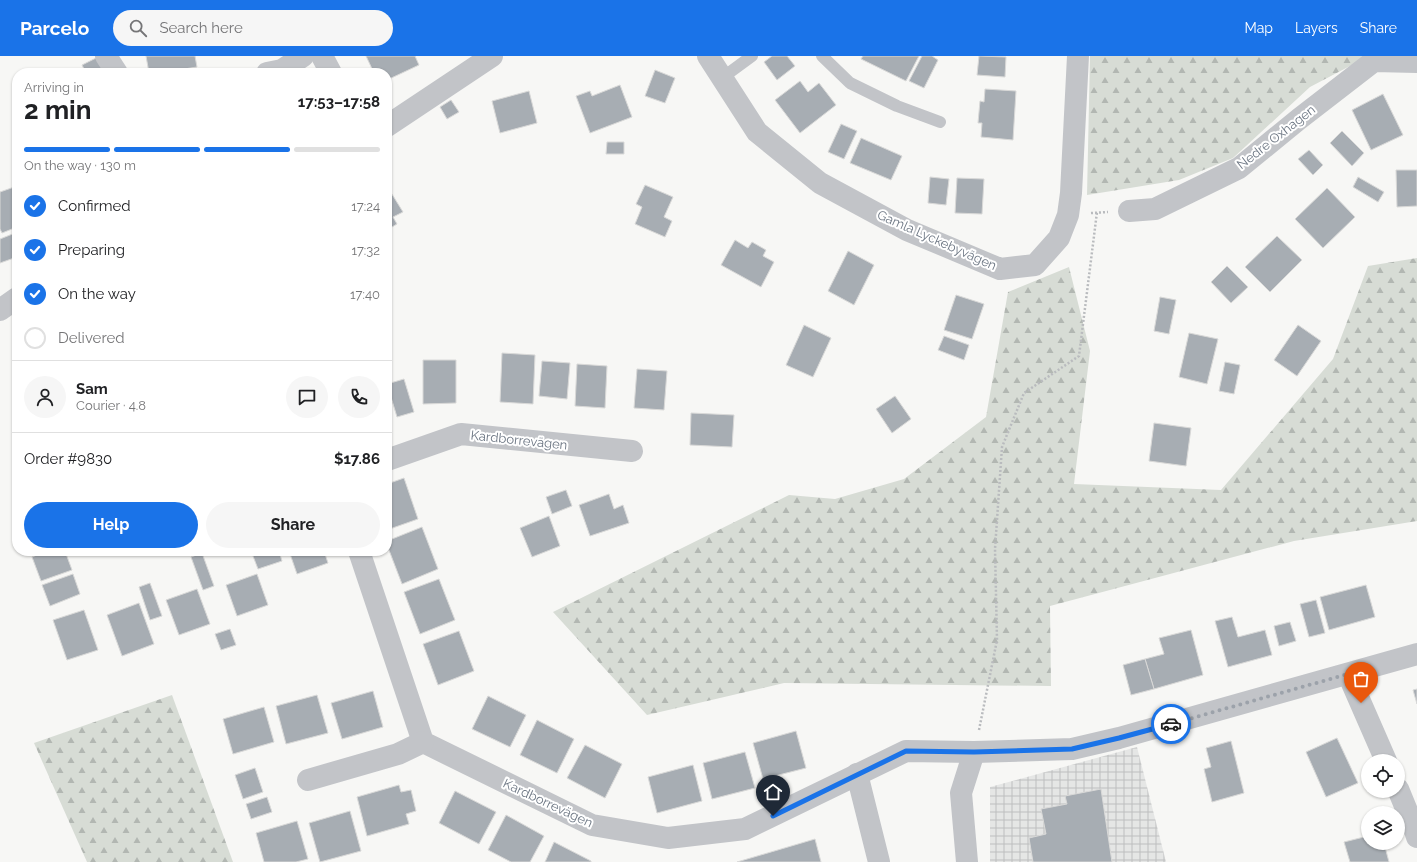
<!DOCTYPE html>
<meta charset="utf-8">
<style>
:root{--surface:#fff;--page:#f6f6f6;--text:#202124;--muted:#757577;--line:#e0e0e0;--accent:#1a73e8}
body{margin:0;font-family:Raleway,sans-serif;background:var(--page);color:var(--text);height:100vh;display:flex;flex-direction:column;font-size:15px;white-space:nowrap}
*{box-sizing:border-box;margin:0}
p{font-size:13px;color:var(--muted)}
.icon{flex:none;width:22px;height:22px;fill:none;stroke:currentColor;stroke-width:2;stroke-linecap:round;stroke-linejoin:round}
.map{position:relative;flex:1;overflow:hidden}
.drawer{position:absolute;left:12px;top:12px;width:380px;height:488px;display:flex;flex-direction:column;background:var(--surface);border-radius:16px;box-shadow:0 1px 3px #0004}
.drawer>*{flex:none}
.fabs{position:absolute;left:1361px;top:698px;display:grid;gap:8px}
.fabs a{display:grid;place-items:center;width:44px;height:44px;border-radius:50%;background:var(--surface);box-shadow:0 1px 3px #0004;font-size:20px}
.pin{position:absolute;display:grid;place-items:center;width:34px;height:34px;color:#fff;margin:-41px -17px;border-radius:50% 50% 50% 0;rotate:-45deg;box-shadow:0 0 4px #0007}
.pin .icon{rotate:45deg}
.courier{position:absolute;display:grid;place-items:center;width:40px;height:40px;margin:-20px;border:3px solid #1a73e8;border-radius:50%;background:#fff;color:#222;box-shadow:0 1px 5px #0007}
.overview em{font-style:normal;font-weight:700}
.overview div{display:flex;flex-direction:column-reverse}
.overview{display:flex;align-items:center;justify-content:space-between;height:68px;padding:0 12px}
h1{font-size:26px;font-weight:700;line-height:30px}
.bar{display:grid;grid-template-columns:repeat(4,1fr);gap:6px 4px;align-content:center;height:48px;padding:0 12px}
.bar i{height:5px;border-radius:3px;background:var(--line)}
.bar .on{background:var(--accent)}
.bar p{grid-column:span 4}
.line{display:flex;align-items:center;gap:10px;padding:0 12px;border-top:1px solid var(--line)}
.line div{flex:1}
.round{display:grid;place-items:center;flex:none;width:42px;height:42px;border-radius:21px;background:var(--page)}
ol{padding:0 12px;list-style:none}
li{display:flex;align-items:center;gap:12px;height:44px}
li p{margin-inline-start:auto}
li .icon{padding:4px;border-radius:50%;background:var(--accent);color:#fff;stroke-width:4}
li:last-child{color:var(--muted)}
li i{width:22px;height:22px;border:2px solid var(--line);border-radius:50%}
.button{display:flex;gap:8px;margin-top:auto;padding:8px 12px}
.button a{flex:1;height:46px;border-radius:24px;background:var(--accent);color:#fff;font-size:16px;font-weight:700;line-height:46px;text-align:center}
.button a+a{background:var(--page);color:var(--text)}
header{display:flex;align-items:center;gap:24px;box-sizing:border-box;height:56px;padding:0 20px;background:var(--accent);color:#fff}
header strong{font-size:19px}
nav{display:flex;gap:22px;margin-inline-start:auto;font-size:14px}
.search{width:280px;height:36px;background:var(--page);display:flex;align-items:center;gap:10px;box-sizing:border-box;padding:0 14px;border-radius:22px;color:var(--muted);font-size:15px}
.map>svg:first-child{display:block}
</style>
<header>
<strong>Parcelo</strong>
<div class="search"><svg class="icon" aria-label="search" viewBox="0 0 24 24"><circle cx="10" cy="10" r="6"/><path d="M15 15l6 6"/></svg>Search here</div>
<nav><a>Map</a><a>Layers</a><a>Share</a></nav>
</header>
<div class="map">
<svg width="1417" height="806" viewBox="0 0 1417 806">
<defs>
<pattern id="industrial-grid" width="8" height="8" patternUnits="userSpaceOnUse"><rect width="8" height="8" fill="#e5e6e5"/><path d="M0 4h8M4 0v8" fill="none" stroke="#bebfbf"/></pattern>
<pattern id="forest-firs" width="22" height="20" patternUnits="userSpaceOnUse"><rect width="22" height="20" fill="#d7dcd5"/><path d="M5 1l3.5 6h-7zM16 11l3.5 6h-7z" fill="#b2b7b2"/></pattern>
</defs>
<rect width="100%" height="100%" fill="#f7f7f5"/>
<path fill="url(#industrial-grid)" d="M1137,691l29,115h-176v-75z"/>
<g fill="url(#forest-firs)">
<path d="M1090,0h279l-59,31 -77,71 -54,22 -92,15z"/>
<path d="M1417,202v263l-123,20 -244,65 1,80 -267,-3 -137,32 -94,-103 236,-117 46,4 69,-20 82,-62 22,-125 61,-25 21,84 -16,133 147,6 112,-131 35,-93z"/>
<path d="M172,639l61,167h-146l-53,-119z"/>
</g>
<g fill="#a7adb3" stroke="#d9d9d8">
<path d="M100,0l9,17h-23l-4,-8z"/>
<path d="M146,0h49l2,11 -39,6h-9z"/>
<path d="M366,0h49l4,9 -32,15v-7h-13z"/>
<path d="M772,0h15l8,10 -18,14 -13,-18z"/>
<path d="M863,0h56l-13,25 -45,-22z"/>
<path d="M922,0h10l6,4 -14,28 -15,-7z"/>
<path d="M979,0l27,1 -1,20 -28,-2z"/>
<path d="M655,14l20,8 -10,25 -20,-7z"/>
<path d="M800,25l8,11 11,-9 17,22 -36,28 -25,-33z"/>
<path d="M620,29l12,32 -42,16 -14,-37 14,-5 2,5z"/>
<path d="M985,33l31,2 -3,49 -32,-3 1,-14h-4l2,-22 4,1z"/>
<path d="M529,35l8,32 -37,10 -8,-32z"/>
<path d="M1383,38l20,41 -32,15 -19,-40z"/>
<path d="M451,44l8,12 -12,7 -7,-12z"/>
<path d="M841,68l16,7 -13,28 -16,-7z"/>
<path d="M1342,75l22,22 -12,13 -22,-23z"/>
<path d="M861,82l41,18 -11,24 -41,-17z"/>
<path d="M607,86h17v12h-18z"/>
<path d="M1309,94l14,15 -10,10 -15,-16z"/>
<path d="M1396,114h21v36l-20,1z"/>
<path d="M930,121l19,2 -3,26 -18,-2z"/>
<path d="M1358,121l26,15 -6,10 -25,-15z"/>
<path d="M957,122l27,1 -2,35 -27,-1z"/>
<path d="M645,129l28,12 -9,20 8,4 -7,16 -30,-13 7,-17 -6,-3z"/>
<path d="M17,130v41l-15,6 -2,-4v-37z"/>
<path d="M1327,132l28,29 -32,31 -28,-29z"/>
<path d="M390,135l13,21 -10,5 4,7 -10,6v-37z"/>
<path d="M15,177l2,6v18l-17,6v-24z"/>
<path d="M1277,180l25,24 -32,32 -25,-25z"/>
<path d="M735,184l13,8 4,-6 14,8 -3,6 11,6 -13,25 -40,-22z"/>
<path d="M848,195l26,14 -20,40 -26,-14z"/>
<path d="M1227,210l21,21 -17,16 -20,-21z"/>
<path d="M956,239l28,9 -12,35 -28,-9z"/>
<path d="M1160,241l16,3 -7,34 -15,-3z"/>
<path d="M804,269l27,13 -18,39 -27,-12z"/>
<path d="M1298,269l23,16 -24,35 -23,-16z"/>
<path d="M1189,277l29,6 -11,45 -28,-7z"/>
<path d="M944,280l25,9 -5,15 -26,-10z"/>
<path d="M502,297l33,2 -2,49 -33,-2z"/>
<path d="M423,304h33v43l-33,1z"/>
<path d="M542,305l28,2 -3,36 -28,-3z"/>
<path d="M1225,306l15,3 -6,29 -15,-3z"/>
<path d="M577,308l30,2 -2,42 -30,-2z"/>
<path d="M637,313l30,2 -3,39 -30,-2z"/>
<path d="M404,323l10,33 -17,5 -10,-33z"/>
<path d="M895,340l16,23 -19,14 -16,-24z"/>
<path d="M691,357l43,2 -2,32 -42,-2z"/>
<path d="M1154,367l37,5 -5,38 -37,-5z"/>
<path d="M404,422l14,41 -31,11v-46z"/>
<path d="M566,434l6,16 -20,8 -6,-17z"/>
<path d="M609,438l5,15 9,-4 6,18 -39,13 -11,-31z"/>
<path d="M549,460l11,30 -28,11 -12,-29z"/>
<path d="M422,471l16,42 -36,15 -15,-39v-4z"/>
<path d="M47,495h18l7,19 -31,11 -9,-24z"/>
<path d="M251,495h28l3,10 -24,8z"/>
<path d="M289,495h35l4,12 -31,11z"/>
<path d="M202,497l12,33 -11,4 -12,-33z"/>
<path d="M73,518l7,20 -30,12 -8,-21z"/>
<path d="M257,518l11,31 -31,11 -11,-31z"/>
<path d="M439,523l16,41 -35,14 -16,-42z"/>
<path d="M150,527l12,33 -12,4 -11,-33z"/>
<path d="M1366,529l9,32 -46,13 -9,-33z"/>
<path d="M197,533l13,35 -31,11 -13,-35z"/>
<path d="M1316,544l9,33 -16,4 -9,-33z"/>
<path d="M139,547l15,41 -32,12 -15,-41z"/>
<path d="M84,554l14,40 -31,10 -14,-40z"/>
<path d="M1232,561l6,20 27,-7 7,25 -44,12 -13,-46z"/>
<path d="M1290,566l6,19 -17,5 -5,-20z"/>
<path d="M230,573l6,16 -15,5 -6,-16z"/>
<path d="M1191,574l12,45 -49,14 -9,-30 19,-5 -5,-16z"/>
<path d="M459,575l15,40 -36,14 -15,-41z"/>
<path d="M1145,603l9,30 -23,6 -8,-30z"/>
<path d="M1417,633v15l-4,-14z"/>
<path d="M373,635l10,36 -41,12 -11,-36z"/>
<path d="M317,639l11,38 -42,11 -10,-38z"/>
<path d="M488,640l38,19 -16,32 -38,-18z"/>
<path d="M264,651l10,35 -41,12 -10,-35z"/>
<path d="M537,664l37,19 -17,34 -37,-18z"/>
<path d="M796,675l10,37 -43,11 -10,-36z"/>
<path d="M1337,682l21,45 -32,14 -20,-45z"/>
<path d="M1231,685l13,52 -32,9 -8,-33 7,-2 -5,-19z"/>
<path d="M585,689l37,19 -17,34 -38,-20z"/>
<path d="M745,696l10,36 -43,11 -9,-36z"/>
<path d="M693,709l9,36 -45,12 -9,-36z"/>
<path d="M255,712l8,24 -20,7 -8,-24z"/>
<path d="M399,729l2,7 10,-2 5,21 -10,3 3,10 -42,12 -10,-39z"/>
<path d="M1101,733l11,73h-79l-4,-24 17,-4 -5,-25 26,-5 -2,-8z"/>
<path d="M455,735l41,21 -17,32 -40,-21z"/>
<path d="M267,741l5,15 -21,7 -5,-15z"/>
<path d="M350,755l11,40 -41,11 -11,-39z"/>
<path d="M506,759l38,21 -14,26h-19l-23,-12z"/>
<path d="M297,765l11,38 -12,3h-32l-8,-29z"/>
<path d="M1368,780v7h16l5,19h-39l-6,-20z"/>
<path d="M815,783l6,23h-84z"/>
<path d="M554,786l37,19v1h-46z"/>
</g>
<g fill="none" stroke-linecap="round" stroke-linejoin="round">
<g stroke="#b9bbbe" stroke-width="2.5" stroke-dasharray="2 2" stroke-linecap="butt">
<path d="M1091,157l17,-1"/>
<path d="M979,674l18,-90 -2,-91 7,-102 22,-54 55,-37 18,-144"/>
</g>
<g stroke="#c2c4c8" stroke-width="12">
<path d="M822,0l28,27 47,23 43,16"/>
<path d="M722,22l30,-22"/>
</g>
<g stroke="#c2c4c8" stroke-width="22">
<path d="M106,0l11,17"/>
<path d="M322,0l9,17"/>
<path d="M708,0l49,76 63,51 87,47 93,39 35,-4 24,-27 9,-23 3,-22 7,-137"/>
<path d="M267,17l15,-3 21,-14"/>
<path d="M387,70l105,-70"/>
<path d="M1129,155l26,-2 84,-41 60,-49 75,-58 43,1"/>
<path d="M0,254l17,-12"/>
<path d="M387,404l74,-26 171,17"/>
<path d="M359,495l64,191 169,83 76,13 77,-9 161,-78 68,1 98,-3 47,-11 298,-84"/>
<path d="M1348,618l38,87"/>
<path d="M857,718l22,88"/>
<path d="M308,724l90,-26 25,-12"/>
<path d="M1398,733l16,39 3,9"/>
<path d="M967,806l-6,-69 13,-41"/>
</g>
</g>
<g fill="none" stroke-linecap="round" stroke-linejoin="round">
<path stroke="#9ca2aa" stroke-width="4" stroke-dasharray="0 7.2" d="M1171,668l177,-50 13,29"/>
<path stroke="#1a73e8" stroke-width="5" d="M773,760l133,-65 68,1 98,-3 47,-11 52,-14"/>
</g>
<g text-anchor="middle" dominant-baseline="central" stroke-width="4" stroke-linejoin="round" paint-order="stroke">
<g font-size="13" fill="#6b7582" stroke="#fff">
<text transform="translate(1276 81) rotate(-38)">Nedre Oxhagen</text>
<text transform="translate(937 184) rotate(24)">Gamla Lyckebyvägen</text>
<text transform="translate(519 384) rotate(6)">Kardborrevägen</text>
<text transform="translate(548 747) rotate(25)">Kardborrevägen</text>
</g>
</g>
</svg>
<div class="fabs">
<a><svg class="icon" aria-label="locate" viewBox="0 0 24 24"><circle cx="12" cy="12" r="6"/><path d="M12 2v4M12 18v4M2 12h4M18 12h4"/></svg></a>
<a><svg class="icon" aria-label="layers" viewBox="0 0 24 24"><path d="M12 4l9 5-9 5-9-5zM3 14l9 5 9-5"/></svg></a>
</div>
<div class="pin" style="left:1361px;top:647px;background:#ea580c"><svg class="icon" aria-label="bag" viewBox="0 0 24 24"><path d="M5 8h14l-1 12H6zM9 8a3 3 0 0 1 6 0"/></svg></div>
<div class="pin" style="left:773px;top:760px;background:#1f2937"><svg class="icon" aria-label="home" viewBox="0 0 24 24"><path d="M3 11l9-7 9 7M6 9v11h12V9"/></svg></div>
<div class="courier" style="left:1171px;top:668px"><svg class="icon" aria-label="car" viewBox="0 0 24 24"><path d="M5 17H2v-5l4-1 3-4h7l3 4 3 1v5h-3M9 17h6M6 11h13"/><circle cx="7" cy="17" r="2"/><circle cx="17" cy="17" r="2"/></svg></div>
<section class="drawer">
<div class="overview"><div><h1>2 min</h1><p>Arriving in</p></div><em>17:53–17:58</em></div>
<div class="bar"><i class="on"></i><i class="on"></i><i class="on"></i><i></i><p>On the way · 130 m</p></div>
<ol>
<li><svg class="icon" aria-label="check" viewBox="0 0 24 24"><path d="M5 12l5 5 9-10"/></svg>Confirmed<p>17:24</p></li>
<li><svg class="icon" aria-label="check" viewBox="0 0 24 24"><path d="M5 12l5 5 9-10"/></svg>Preparing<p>17:32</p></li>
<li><svg class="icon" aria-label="check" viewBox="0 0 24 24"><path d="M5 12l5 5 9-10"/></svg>On the way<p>17:40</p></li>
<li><i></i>Delivered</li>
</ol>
<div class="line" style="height:72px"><a class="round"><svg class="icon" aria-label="person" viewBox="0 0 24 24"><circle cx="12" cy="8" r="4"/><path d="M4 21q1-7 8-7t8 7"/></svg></a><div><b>Sam</b><p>Courier · 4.8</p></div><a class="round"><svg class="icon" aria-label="chat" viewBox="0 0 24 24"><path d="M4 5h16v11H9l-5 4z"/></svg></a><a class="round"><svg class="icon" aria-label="phone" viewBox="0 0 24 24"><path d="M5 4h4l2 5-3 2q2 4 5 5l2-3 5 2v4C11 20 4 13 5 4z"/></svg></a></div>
<div class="line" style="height:52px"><div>Order #9830</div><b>$17.86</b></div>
<div class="button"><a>Help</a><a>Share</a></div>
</section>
</div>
